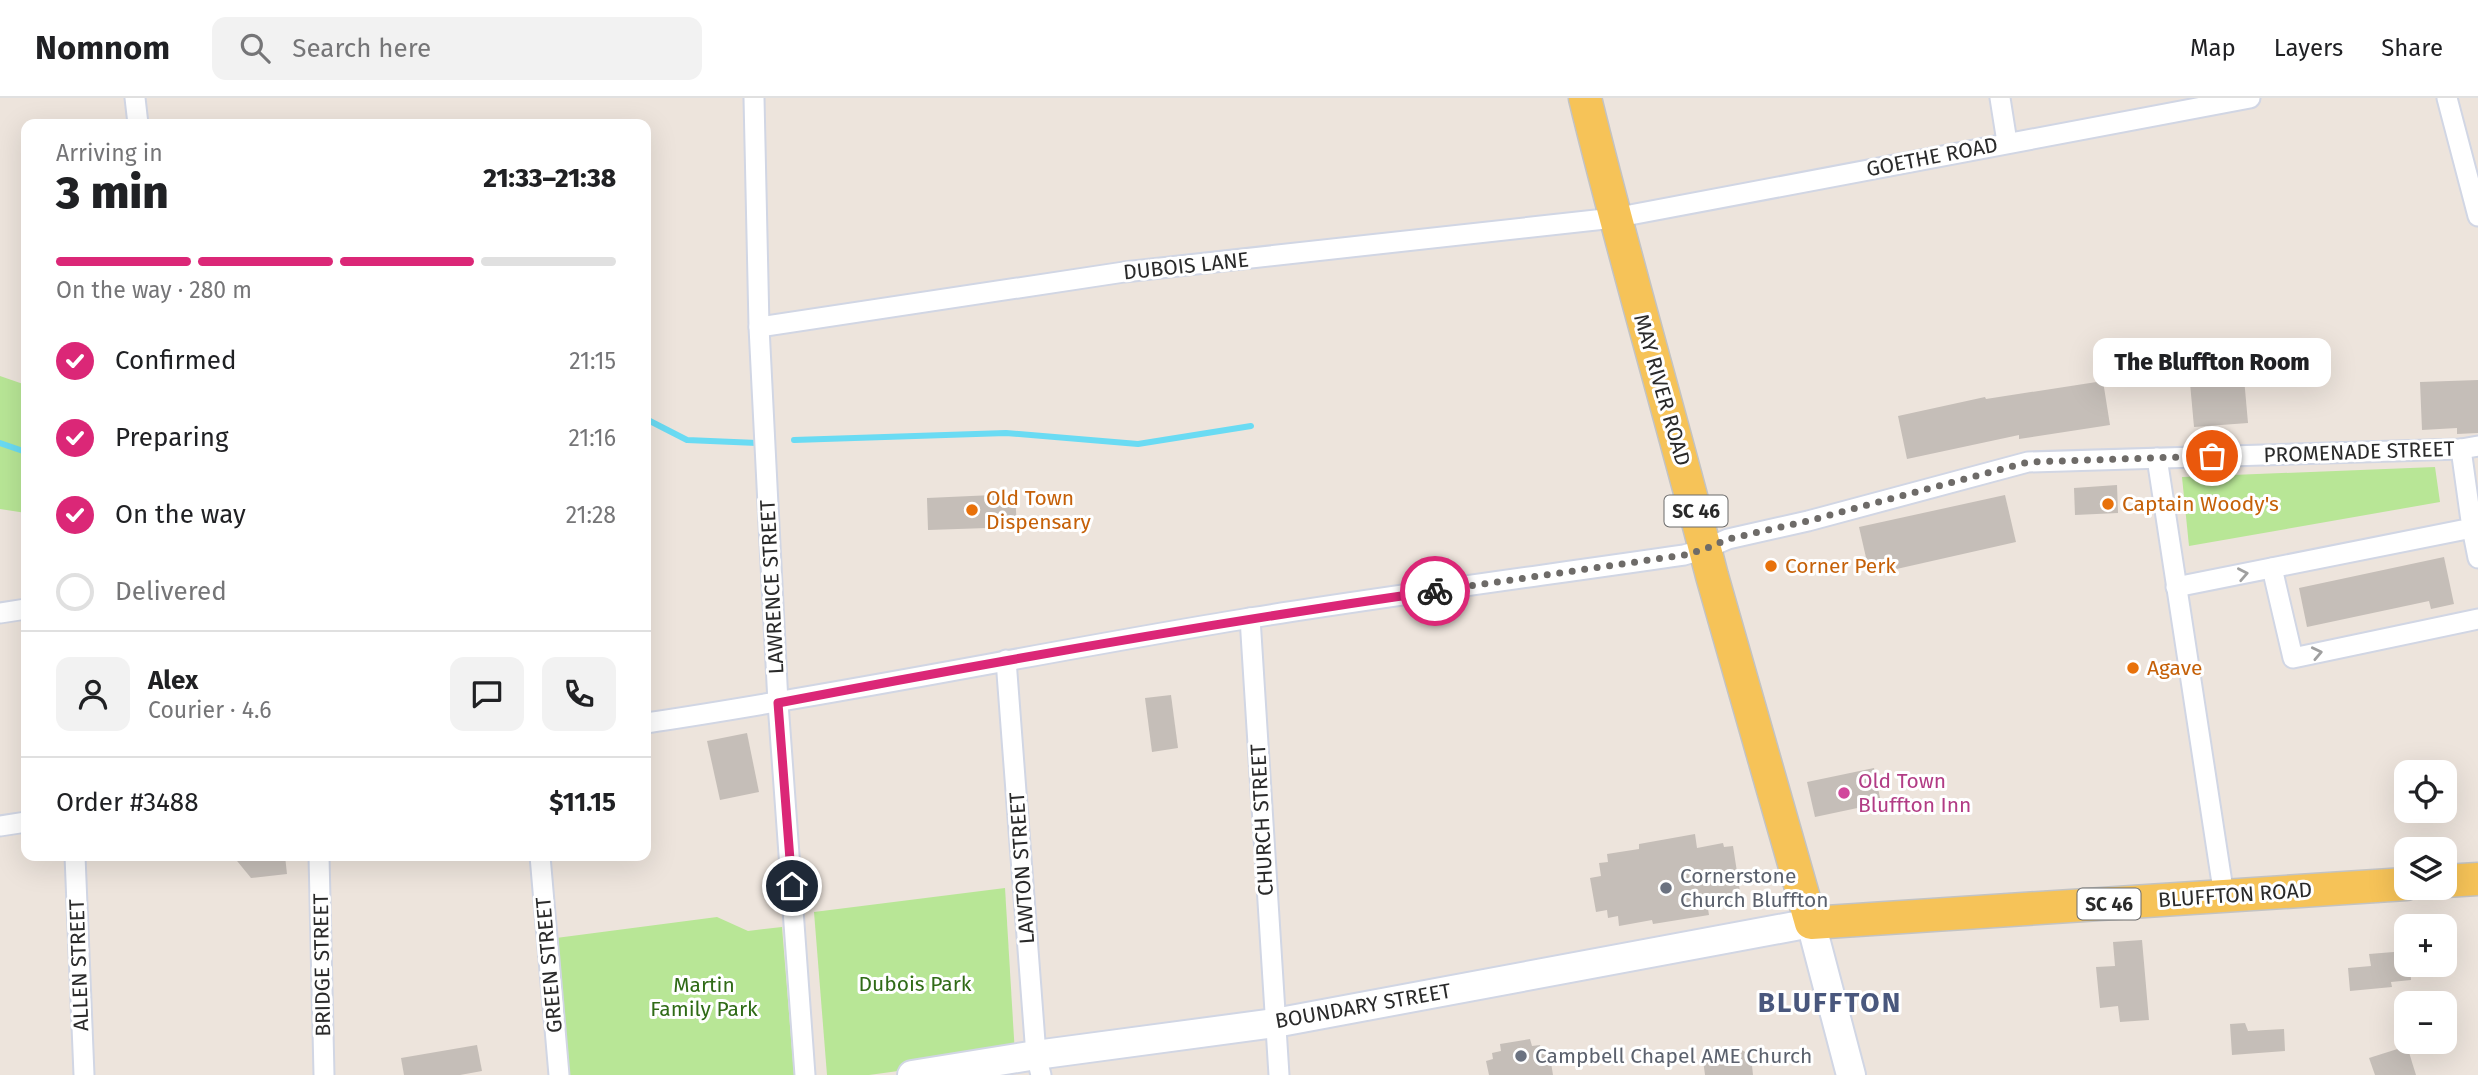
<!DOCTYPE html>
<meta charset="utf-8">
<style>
:root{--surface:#fff;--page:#f2f2f2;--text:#202124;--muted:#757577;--line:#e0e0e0;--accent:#db2777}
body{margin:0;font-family:"Fira Sans",sans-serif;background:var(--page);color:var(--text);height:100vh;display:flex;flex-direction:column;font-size:26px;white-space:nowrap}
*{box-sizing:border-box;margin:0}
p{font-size:23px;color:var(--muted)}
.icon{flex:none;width:38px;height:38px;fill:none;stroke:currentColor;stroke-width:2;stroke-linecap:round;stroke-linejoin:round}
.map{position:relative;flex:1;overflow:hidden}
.drawer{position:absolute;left:21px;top:21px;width:630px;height:742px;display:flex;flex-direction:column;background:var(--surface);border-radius:14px;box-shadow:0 7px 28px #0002}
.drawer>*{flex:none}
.controls{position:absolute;left:2394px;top:662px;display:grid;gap:14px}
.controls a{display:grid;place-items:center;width:63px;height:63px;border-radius:14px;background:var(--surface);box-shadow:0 7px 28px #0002;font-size:35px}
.pin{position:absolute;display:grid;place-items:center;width:60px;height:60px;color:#fff;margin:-30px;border:4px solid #fff;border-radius:50%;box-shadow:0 2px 7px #0007}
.courier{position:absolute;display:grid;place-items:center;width:70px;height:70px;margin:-35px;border:5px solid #db2777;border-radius:50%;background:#fff;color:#222;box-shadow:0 2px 9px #0007}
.bubble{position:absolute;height:49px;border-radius:14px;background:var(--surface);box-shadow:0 7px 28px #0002;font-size:23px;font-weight:800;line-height:49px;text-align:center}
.summary em{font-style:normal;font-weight:800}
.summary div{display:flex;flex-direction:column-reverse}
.summary{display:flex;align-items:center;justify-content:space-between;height:119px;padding:0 35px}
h1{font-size:46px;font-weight:800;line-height:52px}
.bar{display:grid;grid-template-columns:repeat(4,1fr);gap:10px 7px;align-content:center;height:84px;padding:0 35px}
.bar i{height:9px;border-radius:5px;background:var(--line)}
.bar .current{background:var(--accent)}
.bar p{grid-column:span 4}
.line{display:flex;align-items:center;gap:18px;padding:0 35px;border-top:2px solid var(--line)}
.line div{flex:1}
.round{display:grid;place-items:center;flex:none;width:74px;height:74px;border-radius:14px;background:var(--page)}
ol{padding:0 35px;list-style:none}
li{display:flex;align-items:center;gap:21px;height:77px}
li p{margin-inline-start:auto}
li .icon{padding:7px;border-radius:50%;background:var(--accent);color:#fff;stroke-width:4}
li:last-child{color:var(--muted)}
li i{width:38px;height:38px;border:4px solid var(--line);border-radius:50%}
header{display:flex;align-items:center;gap:42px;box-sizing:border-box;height:98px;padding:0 35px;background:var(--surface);border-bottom:2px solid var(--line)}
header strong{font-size:33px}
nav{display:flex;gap:38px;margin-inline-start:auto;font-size:24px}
.search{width:490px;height:63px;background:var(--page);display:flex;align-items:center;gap:18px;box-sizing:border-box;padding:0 24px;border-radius:14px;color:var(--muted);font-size:26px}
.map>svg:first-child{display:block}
</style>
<header>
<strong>Nomnom</strong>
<div class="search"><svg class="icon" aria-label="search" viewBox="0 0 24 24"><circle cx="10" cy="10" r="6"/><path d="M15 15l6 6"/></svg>Search here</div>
<nav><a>Map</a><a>Layers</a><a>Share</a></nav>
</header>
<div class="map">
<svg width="2478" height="977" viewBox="0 0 2478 977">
<rect width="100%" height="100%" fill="#ede4dc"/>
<g fill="#b8e696">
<path d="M0,278l26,9v128l-26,-4z"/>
<path d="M2435,369l5,35 -251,44 -7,-69z"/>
<path d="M1005,790l10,167 -146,20h-42l-13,-163z"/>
<path d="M717,819l31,14 34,-4 12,148h-225l-13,-137z"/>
</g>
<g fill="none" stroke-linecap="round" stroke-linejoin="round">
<g stroke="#6adbf3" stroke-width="6">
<path d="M646,321l41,21 70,3"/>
<path d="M794,342l212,-7 132,11 113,-18"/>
<path d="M0,345l26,9"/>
</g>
</g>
<g fill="#c5beb8">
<path d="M2243,269l5,56 -54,4 -5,-55z"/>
<path d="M2478,282v53l-21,1v-6l-35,2 -2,-48z"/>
<path d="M2103,283l7,44 -91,14v-4l-112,24 -9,-43 87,-19 1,2z"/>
<path d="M2117,387l1,28 -43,2 -1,-27z"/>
<path d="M1015,396l2,33 -89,3 -1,-32z"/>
<path d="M2005,397l11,47 -146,33 -11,-48z"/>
<path d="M2444,459l10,47 -23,5 -2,-8 -122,26 -8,-39z"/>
<path d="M1171,597l7,53 -26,4 -7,-54z"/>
<path d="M747,635l12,59 -39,8 -13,-59z"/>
<path d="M1874,670l7,35 -66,14 -8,-35z"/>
<path d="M1695,736l2,14 26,-5 1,4 9,-1 8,52 -8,1 1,6 -26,4 1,6 -56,9 -1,-4 -33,6 -1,-10 -10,2 -1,-8 -11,2 -6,-34 11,-2 -2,-13 9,-1 -1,-8 32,-5v-5z"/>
<path d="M233,758h52l2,18 -36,4z"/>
<path d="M2142,842l7,80 -29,2 -2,-16 -18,2 -4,-41 19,-1 -2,-24z"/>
<path d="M2406,853v13h4l1,16 -20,2 1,5 -42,4 -2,-23 23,-2 -2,-12z"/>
<path d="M2245,925l3,8 36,-2 1,22 -53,4 -2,-31z"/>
<path d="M1530,941l2,7 8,-1 1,6 8,-1 4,25h-64l-3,-14 7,-2 -1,-6 9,-2 -1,-7z"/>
<path d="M477,947l5,26 -22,4h-56l-3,-17z"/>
<path d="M2407,948l9,29h-41l-6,-17z"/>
<path d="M1739,950l12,8 2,19h-48l-3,-23z"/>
</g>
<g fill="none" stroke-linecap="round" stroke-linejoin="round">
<g stroke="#d1d6e4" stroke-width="23">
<g id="street">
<path d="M135,0l3,26"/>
<path d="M754,0l5,229 19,376 27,372"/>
<path d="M2000,0l7,44"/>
<path d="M2447,0l31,118"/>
<path d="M759,229l365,-55 490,-54 636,-120"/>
<path d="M2157,360l67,438"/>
<path d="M2472,430l6,30"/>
<path d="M2272,470l21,90 185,-39"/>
<path d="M2176,489l296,-59 -11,-79"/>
<path d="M0,515l26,-4"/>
<path d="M1250,520l29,457"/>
<path d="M1006,562l30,395 5,20"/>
<path d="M646,625c202,-30 402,-72 604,-105 144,-23 289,-42 434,-63l21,-6 23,-10 80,-18 220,-59 433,-13 17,-3"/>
<path d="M0,728l26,-4"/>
<path d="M75,758l9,219"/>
<path d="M319,758l5,219"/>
<path d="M540,758l19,219"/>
</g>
</g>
<g stroke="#d1d6e4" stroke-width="32">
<path id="secondary" d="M912,977l124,-20 239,-32 536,-100 40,152"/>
</g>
<g stroke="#c3c3c3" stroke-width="35">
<g id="primary">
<path d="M1585,0c39,160 86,318 127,478l99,347 595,-39"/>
<path d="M2445,783l33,-2"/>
</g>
</g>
<use href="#street" stroke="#fff" stroke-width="19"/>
<use href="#secondary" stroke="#fff" stroke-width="28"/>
<use href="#primary" stroke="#f6c358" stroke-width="32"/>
</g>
<defs><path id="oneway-chevron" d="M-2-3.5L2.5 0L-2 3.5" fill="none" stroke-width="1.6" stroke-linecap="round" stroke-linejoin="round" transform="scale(1.75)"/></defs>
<g stroke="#9f9f9f">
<use href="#oneway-chevron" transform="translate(2243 476) rotate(-11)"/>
<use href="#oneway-chevron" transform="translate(2317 555) rotate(-12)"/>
</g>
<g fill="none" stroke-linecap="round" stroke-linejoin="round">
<path stroke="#6e6b68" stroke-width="7" stroke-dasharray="0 12.6" d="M1435,493l249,-36 21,-6 23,-10 80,-18 220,-59 184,-6"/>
<path stroke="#db2777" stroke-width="9" d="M792,788l-14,-183c218,-42 437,-80 657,-112"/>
</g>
<g fill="#e8710a" stroke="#fff" stroke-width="2.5">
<circle cx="2108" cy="406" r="7"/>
<circle cx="972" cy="412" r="7"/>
<circle cx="1771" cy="468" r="7"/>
<circle cx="2133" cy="570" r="7"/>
</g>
<circle fill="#d1479c" stroke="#fff" stroke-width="2.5" cx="1844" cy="695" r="7"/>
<g fill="#6b7280" stroke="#fff" stroke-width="2.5">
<circle cx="1666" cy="790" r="7"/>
<circle cx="1521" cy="958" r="7"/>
</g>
<g text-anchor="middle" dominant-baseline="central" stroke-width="6" stroke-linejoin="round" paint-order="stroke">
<g fill="#fff" stroke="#6a6a6a" stroke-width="2">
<rect x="1664.5" y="397.5" width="63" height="31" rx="5"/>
<rect x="2077.5" y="790.5" width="63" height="31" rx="5"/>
</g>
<g font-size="19" font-weight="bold" fill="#2a2a2a">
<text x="1696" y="413">SC 46</text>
<text x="2109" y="806">SC 46</text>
</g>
<g font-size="21" fill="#2a2a2a" stroke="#fff">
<text transform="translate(1932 59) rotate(-11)">GOETHE ROAD</text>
<text transform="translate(1186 168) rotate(-6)">DUBOIS LANE</text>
<text transform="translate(1662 292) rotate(74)">MAY RIVER ROAD</text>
<text transform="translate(2359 354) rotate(-2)">PROMENADE STREET</text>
<text transform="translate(772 489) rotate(-93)">LAWRENCE STREET</text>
<text transform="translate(1262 722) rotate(-93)">CHURCH STREET</text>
<text transform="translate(1022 770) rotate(-94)">LAWTON STREET</text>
<text transform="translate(2235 797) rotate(-4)">BLUFFTON ROAD</text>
<text transform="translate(79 867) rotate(-92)">ALLEN STREET</text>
<text transform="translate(322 867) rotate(-91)">BRIDGE STREET</text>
<text transform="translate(549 867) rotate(-95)">GREEN STREET</text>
<text transform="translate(1363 908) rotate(-10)">BOUNDARY STREET</text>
</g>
<g font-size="21" fill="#c56008" stroke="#fff" text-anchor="start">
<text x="986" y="400">Old Town<tspan x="986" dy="24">Dispensary</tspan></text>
<text x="2122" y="406">Captain Woody's</text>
<text x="1785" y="468">Corner Perk</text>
<text x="2147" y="570">Agave</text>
</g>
<g font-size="21" fill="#b23c85" stroke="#fff" text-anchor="start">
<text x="1858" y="683">Old Town<tspan x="1858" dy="24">Bluffton Inn</tspan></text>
</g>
<g font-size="21" fill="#5b616d" stroke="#fff" text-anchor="start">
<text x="1680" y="778">Cornerstone<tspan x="1680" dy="24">Church Bluffton</tspan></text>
<text x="1535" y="958">Campbell Chapel AME Church</text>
</g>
<g font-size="21" fill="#306b17" stroke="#fff">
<text x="915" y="886">Dubois Park</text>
<text x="704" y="887">Martin<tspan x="704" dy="24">Family Park</tspan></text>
</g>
<g font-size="28" font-weight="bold" letter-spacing="2" fill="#49577d" stroke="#fff">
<text x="1830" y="904">BLUFFTON</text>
</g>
</g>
</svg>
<div class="controls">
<a><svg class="icon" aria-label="locate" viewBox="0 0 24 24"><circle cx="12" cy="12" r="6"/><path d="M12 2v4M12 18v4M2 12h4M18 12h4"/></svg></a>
<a><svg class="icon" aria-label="layers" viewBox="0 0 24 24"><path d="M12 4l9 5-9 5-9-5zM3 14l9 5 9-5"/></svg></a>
<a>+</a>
<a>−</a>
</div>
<div class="pin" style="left:2212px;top:358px;background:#ea580c"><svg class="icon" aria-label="bag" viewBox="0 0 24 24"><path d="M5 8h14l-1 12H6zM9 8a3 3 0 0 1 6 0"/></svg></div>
<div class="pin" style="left:792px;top:788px;background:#1f2937"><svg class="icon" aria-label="home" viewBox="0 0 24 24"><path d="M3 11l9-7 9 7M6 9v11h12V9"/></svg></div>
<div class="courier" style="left:1435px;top:493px"><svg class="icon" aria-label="bike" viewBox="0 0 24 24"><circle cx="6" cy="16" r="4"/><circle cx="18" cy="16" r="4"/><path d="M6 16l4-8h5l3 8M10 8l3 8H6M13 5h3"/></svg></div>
<div class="bubble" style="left:2093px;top:240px;width:238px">The Bluffton Room</div>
<section class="drawer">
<div class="summary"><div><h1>3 min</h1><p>Arriving in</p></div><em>21:33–21:38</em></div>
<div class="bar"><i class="current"></i><i class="current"></i><i class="current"></i><i></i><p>On the way · 280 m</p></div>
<ol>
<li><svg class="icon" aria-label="check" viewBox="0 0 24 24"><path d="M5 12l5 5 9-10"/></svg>Confirmed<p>21:15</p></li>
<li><svg class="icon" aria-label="check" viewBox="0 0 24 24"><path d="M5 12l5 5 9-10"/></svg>Preparing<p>21:16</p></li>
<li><svg class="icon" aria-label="check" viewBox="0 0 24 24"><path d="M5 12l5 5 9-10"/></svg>On the way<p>21:28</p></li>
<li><i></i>Delivered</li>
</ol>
<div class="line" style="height:126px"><a class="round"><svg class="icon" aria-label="person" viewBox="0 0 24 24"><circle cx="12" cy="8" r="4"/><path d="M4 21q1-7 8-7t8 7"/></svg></a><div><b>Alex</b><p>Courier · 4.6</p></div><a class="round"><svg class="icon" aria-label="chat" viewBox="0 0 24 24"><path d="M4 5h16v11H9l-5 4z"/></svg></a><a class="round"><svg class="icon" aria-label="phone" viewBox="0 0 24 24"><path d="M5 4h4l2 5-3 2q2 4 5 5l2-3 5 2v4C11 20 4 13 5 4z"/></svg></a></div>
<div class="line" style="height:91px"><div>Order #3488</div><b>$11.15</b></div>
</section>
</div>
